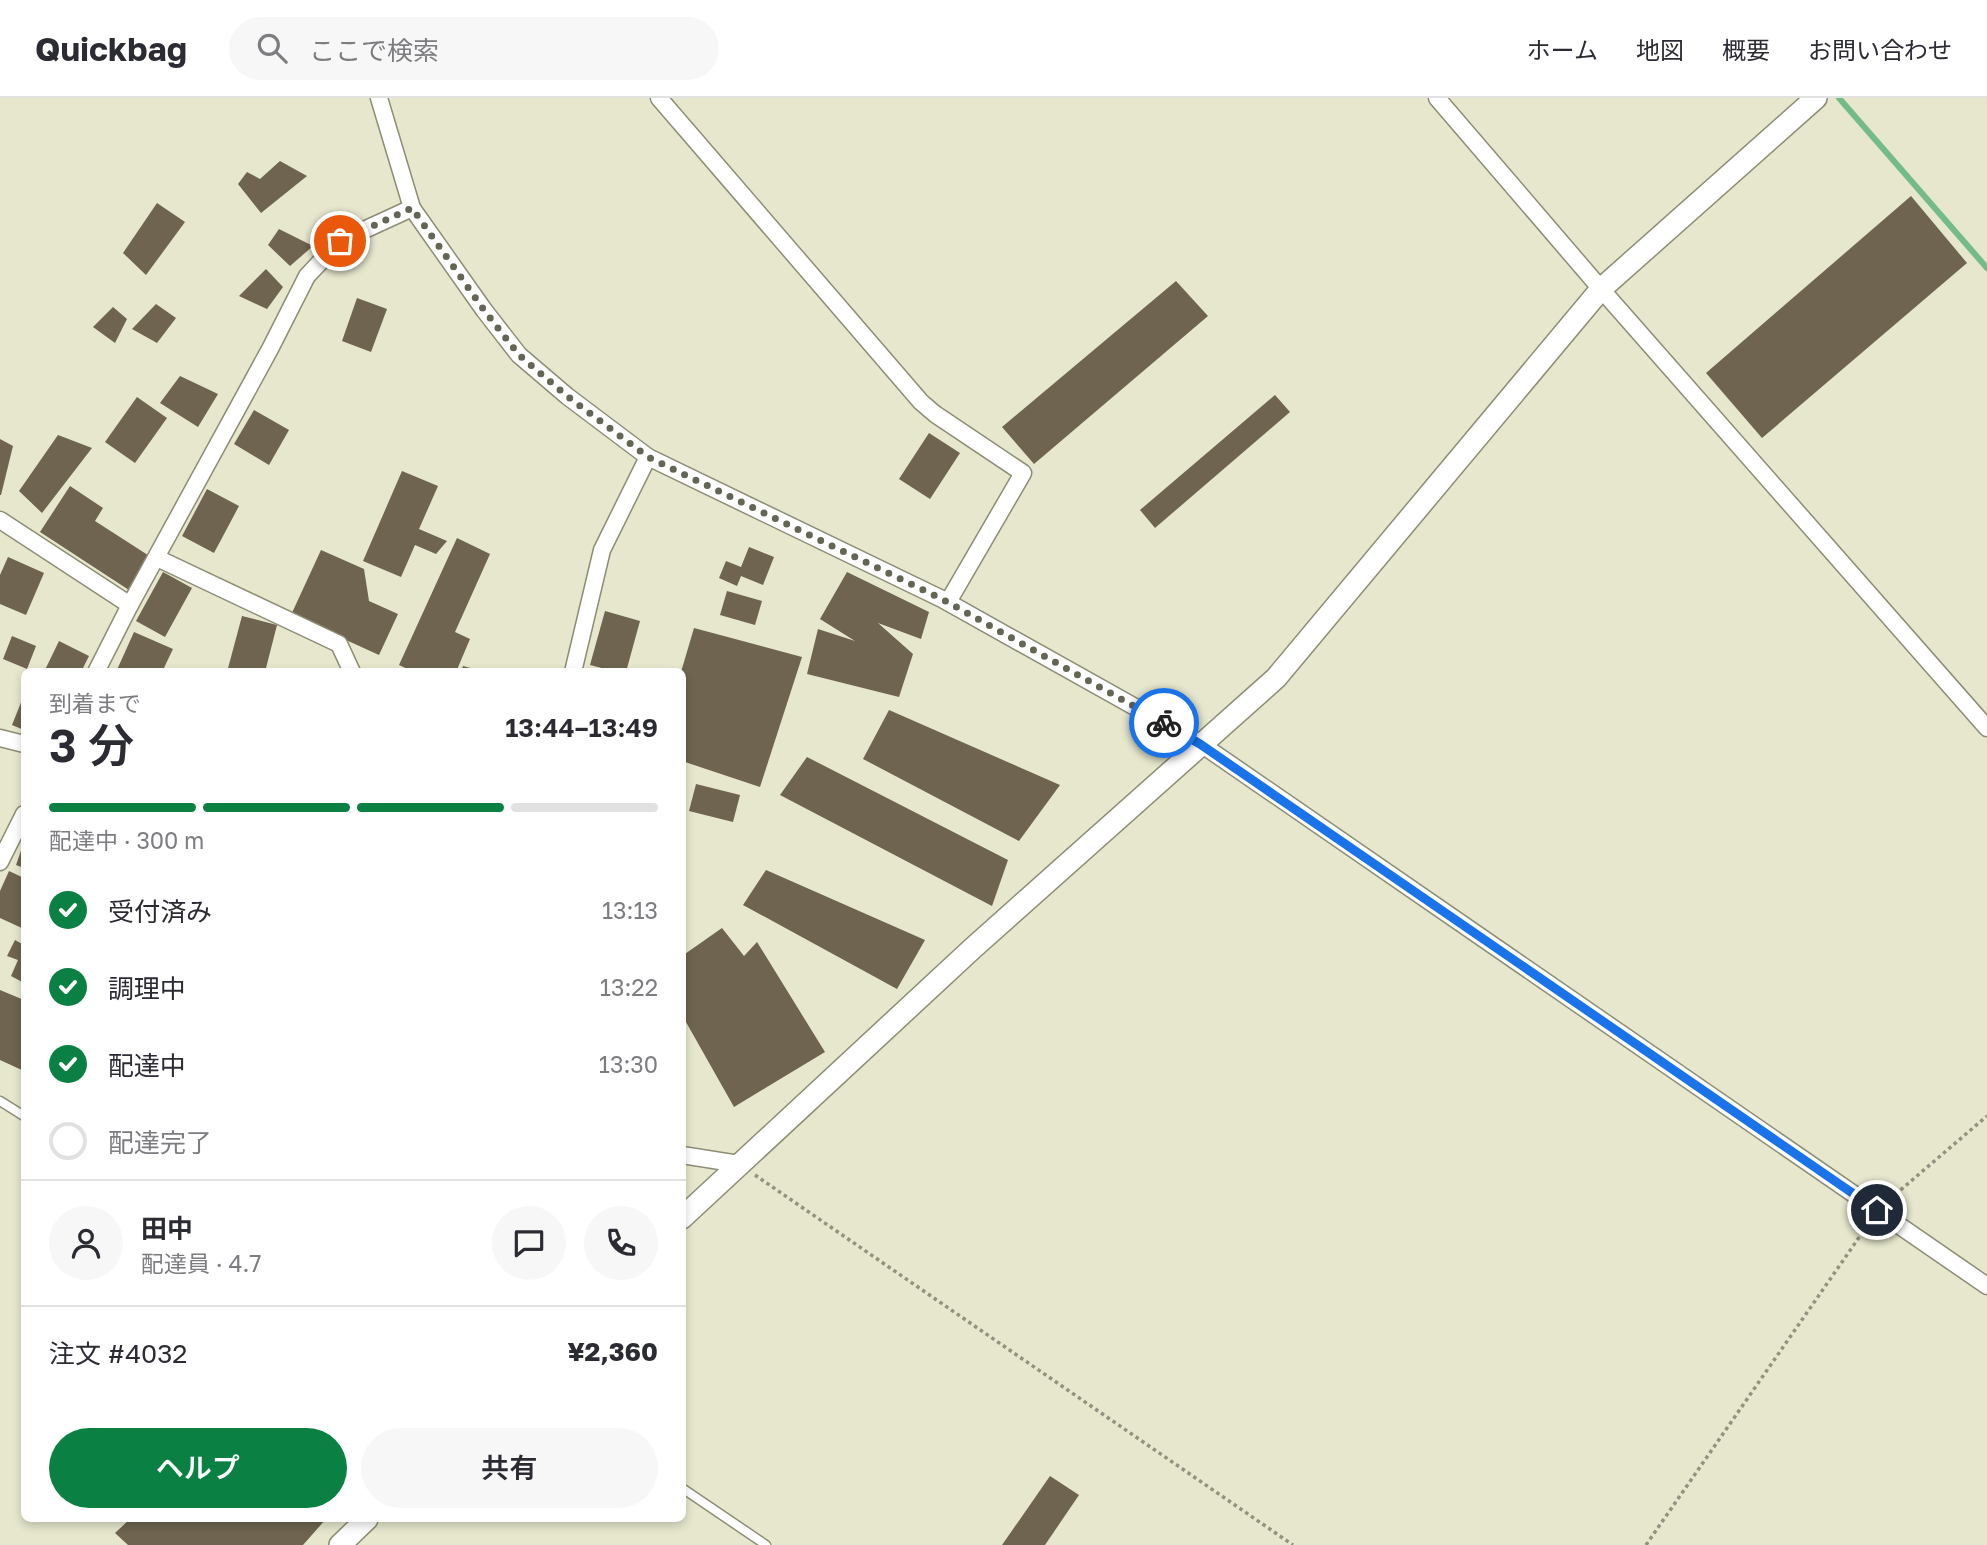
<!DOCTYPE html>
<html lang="ja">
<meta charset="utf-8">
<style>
:root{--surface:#fff;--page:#f7f7f7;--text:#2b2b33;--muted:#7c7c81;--line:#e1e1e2;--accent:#0b8043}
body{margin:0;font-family:"Golos Text","Noto Sans JP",sans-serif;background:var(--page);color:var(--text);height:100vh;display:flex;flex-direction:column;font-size:26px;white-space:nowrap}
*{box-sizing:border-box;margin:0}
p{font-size:23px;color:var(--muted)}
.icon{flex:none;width:38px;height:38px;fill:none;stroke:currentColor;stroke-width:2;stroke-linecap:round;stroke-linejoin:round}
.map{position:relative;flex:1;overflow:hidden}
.panel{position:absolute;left:21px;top:570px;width:665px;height:854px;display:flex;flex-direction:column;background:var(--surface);border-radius:10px;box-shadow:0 4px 10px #0003}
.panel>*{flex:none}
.pin{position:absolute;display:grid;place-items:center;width:60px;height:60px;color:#fff;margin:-30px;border:4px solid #fff;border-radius:50%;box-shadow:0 2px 7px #0007}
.courier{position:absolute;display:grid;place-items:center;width:70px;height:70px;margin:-35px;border:5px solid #1a73e8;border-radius:50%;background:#fff;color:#222;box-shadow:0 2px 9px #0007}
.summary em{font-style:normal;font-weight:600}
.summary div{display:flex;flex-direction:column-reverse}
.summary{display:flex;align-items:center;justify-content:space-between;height:119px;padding:0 28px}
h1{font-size:46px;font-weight:600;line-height:52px}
.bar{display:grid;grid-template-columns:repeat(4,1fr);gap:10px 7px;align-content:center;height:84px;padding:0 28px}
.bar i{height:9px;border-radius:5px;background:var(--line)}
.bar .current{background:var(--accent)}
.bar p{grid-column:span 4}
.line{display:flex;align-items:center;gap:18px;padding:0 28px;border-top:2px solid var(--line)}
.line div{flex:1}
.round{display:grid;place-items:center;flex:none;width:74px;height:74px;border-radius:37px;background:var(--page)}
ol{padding:0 28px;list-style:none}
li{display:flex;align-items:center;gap:21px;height:77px}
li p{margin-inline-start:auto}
li .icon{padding:7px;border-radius:50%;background:var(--accent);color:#fff;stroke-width:4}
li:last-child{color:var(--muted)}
li i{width:38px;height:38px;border:4px solid var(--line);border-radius:50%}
.cta{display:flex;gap:14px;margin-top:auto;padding:14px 28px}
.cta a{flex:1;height:80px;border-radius:42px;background:var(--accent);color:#fff;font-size:28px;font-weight:600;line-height:80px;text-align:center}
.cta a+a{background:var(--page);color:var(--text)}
header{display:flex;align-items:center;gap:42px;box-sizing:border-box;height:98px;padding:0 35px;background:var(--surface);border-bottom:2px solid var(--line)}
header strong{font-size:33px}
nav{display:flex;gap:38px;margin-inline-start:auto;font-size:24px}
.search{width:490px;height:63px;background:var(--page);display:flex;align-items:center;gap:18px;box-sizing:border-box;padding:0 24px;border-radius:38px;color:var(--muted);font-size:26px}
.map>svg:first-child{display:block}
</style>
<header>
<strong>Quickbag</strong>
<div class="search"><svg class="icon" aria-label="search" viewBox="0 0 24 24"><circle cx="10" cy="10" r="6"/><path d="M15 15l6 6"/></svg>ここで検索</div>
<nav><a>ホーム</a><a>地図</a><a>概要</a><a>お問い合わせ</a></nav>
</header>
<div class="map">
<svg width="1987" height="1447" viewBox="0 0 1987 1447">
<rect width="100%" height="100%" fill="#e6e7cd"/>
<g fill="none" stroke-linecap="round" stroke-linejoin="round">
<path stroke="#74bb8a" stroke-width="6" d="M1839,0l148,170"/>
</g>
<g fill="#6e644f">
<path d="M280,63l27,15 -46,37 -23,-29 9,-12 13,7z"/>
<path d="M1911,98l56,67 -205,175 -56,-65z"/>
<path d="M157,105l28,19 -39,53 -23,-22z"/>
<path d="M279,131l34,17 -23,20 -22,-21z"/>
<path d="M266,171l17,18 -16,22 -28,-13z"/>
<path d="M1176,183l32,35 -174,148 -32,-37z"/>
<path d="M357,200l30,11 -16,43 -29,-11z"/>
<path d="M156,206l20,14 -19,25 -25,-14z"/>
<path d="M113,209l14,12 -12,24 -22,-16z"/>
<path d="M180,278l38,18 -20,33 -38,-24z"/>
<path d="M1275,297l15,17 -135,116 -15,-18z"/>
<path d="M137,299l30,21 -32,45 -30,-21z"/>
<path d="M254,312l35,20 -20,35 -35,-21z"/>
<path d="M929,335l31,20 -30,46 -31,-20z"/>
<path d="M58,337l34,13 -50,65 -23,-22z"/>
<path d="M0,341l13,7 -12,49h-1z"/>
<path d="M402,373l36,15 -19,43 28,12 -11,13 -21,-9 -14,32 -38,-16z"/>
<path d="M70,388l33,22 -8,13 59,38 -22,33 -92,-60z"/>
<path d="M207,391l32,17 -25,47 -32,-17z"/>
<path d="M457,440l33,16 -35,78 15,7 -14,33h-42l-15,-7z"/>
<path d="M749,449l25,10 -11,28 -22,-9 -4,10 -18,-8 7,-17 15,6z"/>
<path d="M321,452l43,19 5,32 29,13 -19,41 -88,-40z"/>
<path d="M8,459l36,16 -18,42 -26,-11v-29z"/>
<path d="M163,474l29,16 -27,49 -29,-16z"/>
<path d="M847,474l82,40 -8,27 -43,-16 35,31 -14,43 -92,-23 11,-45 37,12 -35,-22z"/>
<path d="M727,493l35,10 -7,24 -35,-10z"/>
<path d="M605,513l35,10 -14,51h-9l-27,-7z"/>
<path d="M242,518l35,9 -12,47h-38z"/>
<path d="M694,530l108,29 -42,130 -78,-26 -1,-89z"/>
<path d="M134,534l39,17 -11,23h-46z"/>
<path d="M12,538l24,10 -9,23 -24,-10z"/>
<path d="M59,543l30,15 -8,16h-37z"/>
<path d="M463,568l18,5v1h-20z"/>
<path d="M24,597v35l-12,-5z"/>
<path d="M889,612l171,75 -41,56 -156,-82z"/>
<path d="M807,659l201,103 -16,46 -212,-111z"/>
<path d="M696,686l44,11 -7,27 -44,-11z"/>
<path d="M24,744v26l-8,-3z"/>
<path d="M766,772l159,70 -28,49 -154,-84z"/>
<path d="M9,773l15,7v51l-24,-11v-27z"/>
<path d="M722,830l22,28 13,-14 68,110 -91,55 -52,-92v-59z"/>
<path d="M15,842l9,5v38l-13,-7 7,-16 -11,-4z"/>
<path d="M0,892l24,10v71l-24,-11z"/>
<path d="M1050,1378l29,19 -34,50h-43z"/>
<path d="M130,1421h196l-23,26h-175l-13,-12z"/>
</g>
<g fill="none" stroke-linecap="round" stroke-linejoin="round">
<g stroke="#8d8d76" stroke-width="11">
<g id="service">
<path d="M0,1003l24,15"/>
<path d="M682,1390l84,57"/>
</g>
</g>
<g stroke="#8d8d76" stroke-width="19">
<g id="minor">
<path d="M379,0l33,110 72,102 35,45 48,41 81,61 294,142 259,145 786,542"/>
<path d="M659,0l262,304 14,12 88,59 -75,129"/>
<path d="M1437,0l164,191 386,439"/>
<path d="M0,422l130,85"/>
<path d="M157,460l182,86 13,28"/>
<path d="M96,574l34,-67 140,-256 37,-73 33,-35 72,-33"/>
<path d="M573,574l29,-122 46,-93"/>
<path d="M0,640l24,6"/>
<path d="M0,764l24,-48"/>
<path d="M682,1057l57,9"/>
</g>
</g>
<g stroke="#8d8d76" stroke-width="24">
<g id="tertiary">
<path d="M682,1120l291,-270 303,-270 325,-389 215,-191"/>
<path d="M340,1447l27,-26"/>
</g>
</g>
<g stroke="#91927f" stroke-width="3.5" stroke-dasharray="3.5 3.5" stroke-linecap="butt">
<path d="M755,1077l538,370"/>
<path d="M1890,1101l97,-83"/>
<path d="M1646,1447l223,-322"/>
</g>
<use href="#service" stroke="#fff" stroke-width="8"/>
<use href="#minor" stroke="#fff" stroke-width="16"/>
<use href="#tertiary" stroke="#fff" stroke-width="21"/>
</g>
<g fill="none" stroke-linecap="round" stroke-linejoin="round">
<path stroke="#656556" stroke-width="7" stroke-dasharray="0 12.6" d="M340,143l72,-33 72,102 35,45 48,41 81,61 294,142 222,124"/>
<path stroke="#1a73e8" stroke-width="9" d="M1164,625l36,21 677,466"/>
</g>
</svg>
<div class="pin" style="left:340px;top:143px;background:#ea580c"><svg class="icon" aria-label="bag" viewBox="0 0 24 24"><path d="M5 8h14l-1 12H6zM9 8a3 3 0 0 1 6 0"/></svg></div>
<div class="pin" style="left:1877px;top:1112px;background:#1f2937"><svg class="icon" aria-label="home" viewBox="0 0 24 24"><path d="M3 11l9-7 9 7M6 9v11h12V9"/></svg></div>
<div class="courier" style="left:1164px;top:625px"><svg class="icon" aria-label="bike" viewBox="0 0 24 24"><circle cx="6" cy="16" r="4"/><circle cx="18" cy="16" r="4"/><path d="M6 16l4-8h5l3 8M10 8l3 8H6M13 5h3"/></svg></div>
<section class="panel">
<div class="summary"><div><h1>3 分</h1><p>到着まで</p></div><em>13:44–13:49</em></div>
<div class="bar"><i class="current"></i><i class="current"></i><i class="current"></i><i></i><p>配達中 · 300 m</p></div>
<ol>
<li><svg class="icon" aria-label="check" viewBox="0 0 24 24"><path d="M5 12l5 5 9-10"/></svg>受付済み<p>13:13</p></li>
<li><svg class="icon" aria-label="check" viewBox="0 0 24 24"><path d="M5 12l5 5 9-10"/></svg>調理中<p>13:22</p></li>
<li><svg class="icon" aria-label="check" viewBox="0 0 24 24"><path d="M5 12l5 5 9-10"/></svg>配達中<p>13:30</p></li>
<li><i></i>配達完了</li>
</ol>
<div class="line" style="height:126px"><a class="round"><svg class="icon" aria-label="person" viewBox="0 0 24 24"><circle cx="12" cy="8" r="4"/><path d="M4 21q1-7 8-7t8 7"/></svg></a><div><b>田中</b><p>配達員 · 4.7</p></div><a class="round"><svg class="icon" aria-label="chat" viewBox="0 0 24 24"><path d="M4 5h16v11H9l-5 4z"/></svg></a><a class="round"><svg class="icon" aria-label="phone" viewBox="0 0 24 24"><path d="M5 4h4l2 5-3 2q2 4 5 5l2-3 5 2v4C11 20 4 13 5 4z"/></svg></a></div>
<div class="line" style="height:91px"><div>注文 #4032</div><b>¥2,360</b></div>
<div class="cta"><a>ヘルプ</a><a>共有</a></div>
</section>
</div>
